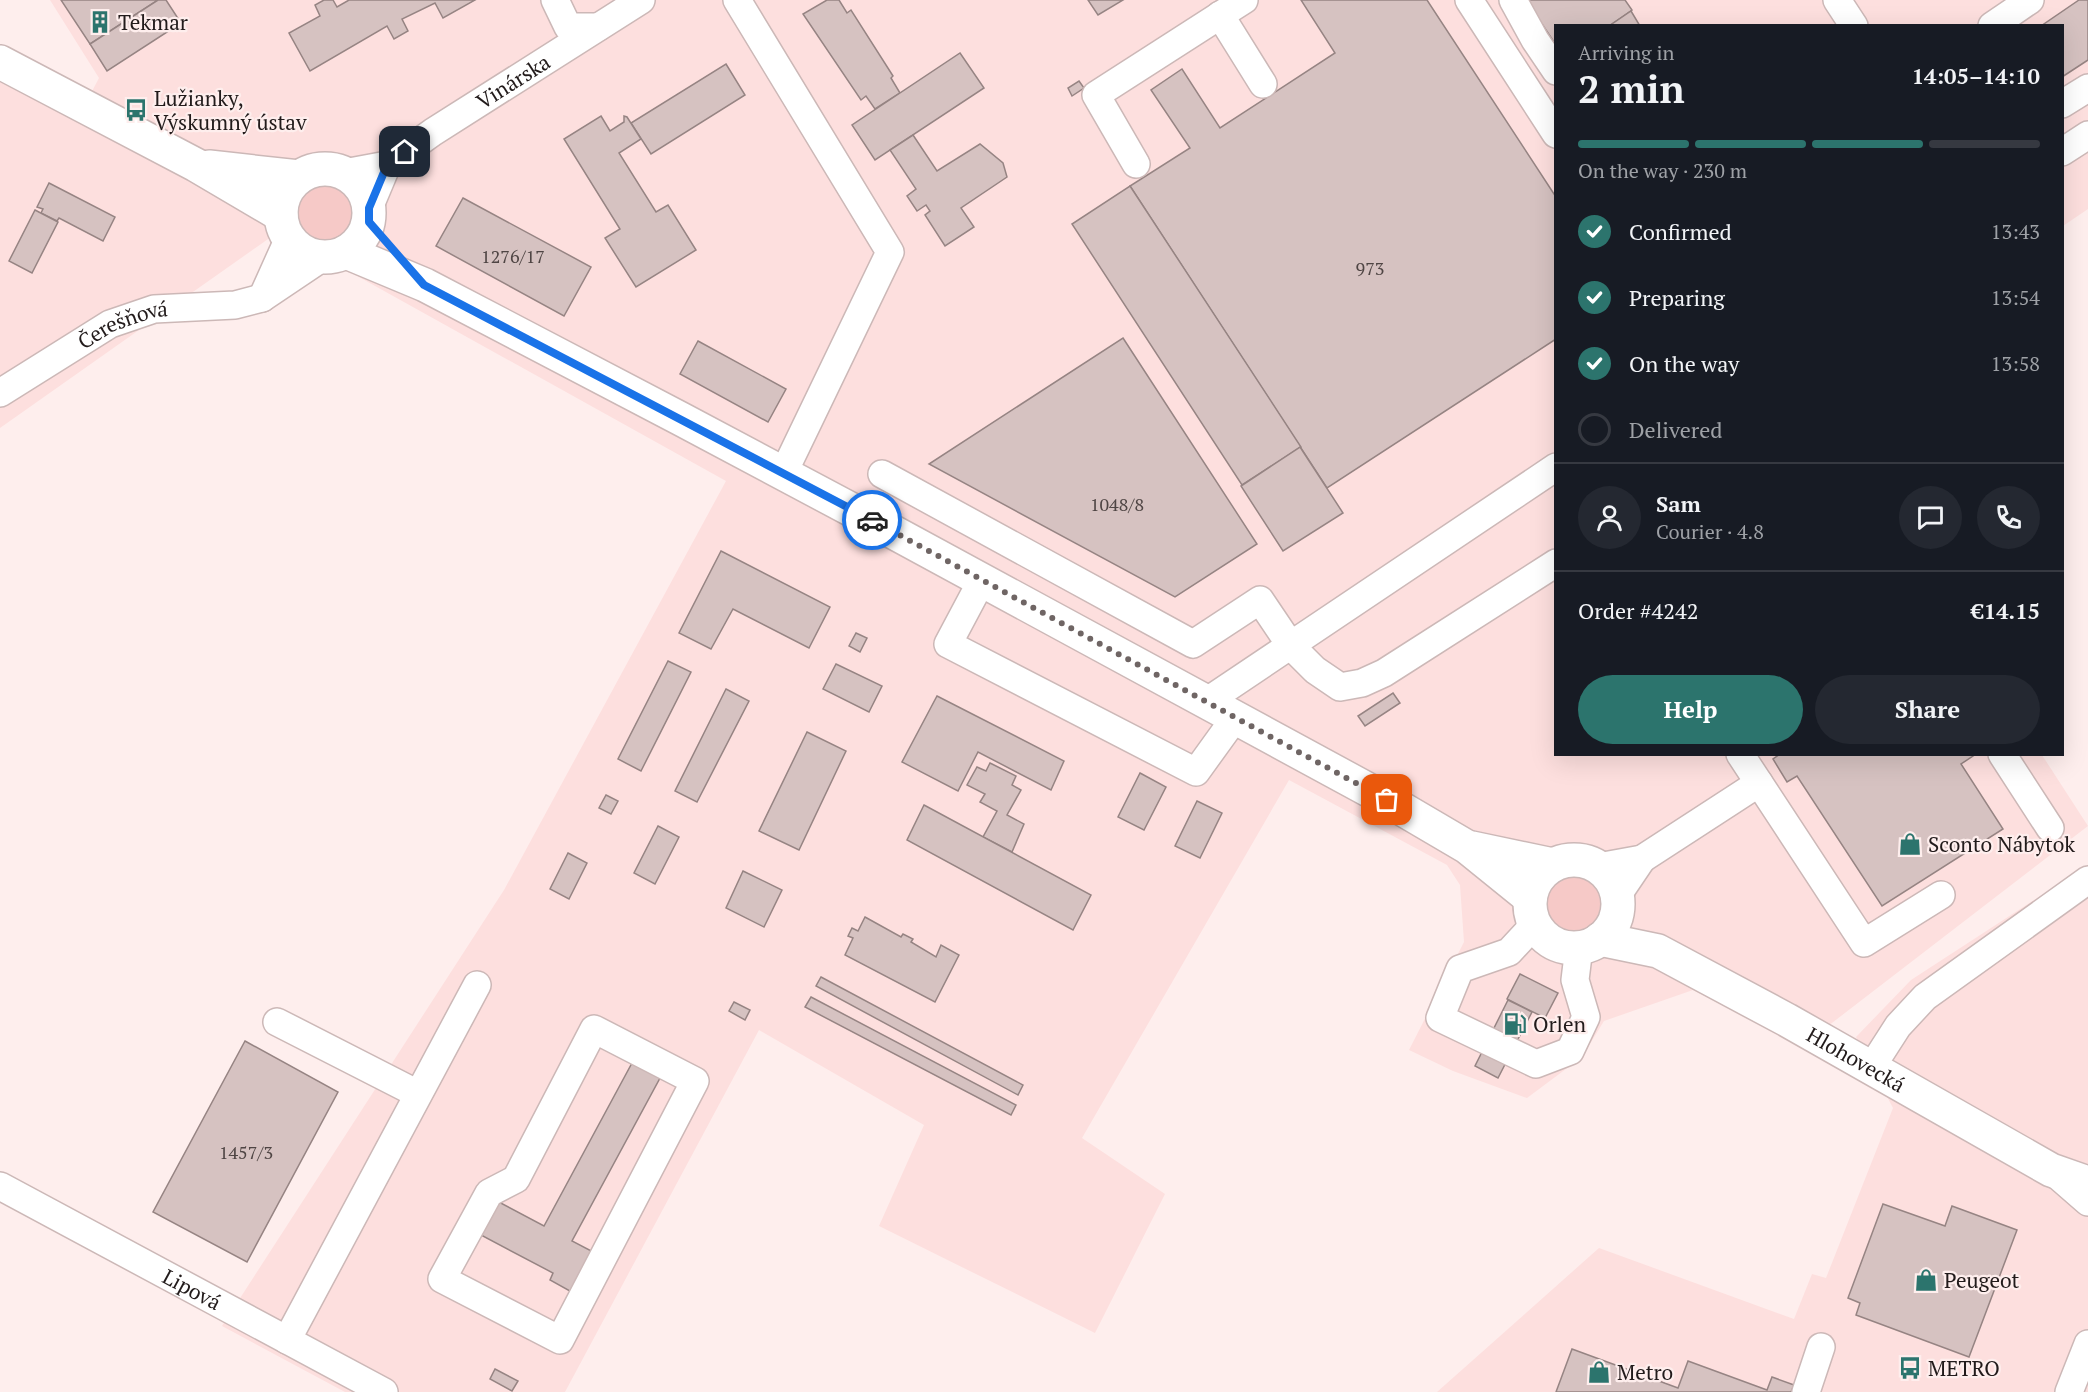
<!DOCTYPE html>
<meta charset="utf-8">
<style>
:root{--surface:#171b24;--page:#242831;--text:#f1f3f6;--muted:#9ea1a6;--line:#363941;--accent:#2c746d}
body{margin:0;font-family:"PT Serif",serif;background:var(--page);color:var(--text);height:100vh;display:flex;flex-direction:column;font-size:22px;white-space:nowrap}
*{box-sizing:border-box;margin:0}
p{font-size:20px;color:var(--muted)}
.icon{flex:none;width:33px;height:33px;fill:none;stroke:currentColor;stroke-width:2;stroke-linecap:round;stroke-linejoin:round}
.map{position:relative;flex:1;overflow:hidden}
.drawer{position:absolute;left:1554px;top:24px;width:510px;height:732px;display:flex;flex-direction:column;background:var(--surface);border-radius:0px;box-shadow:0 6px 24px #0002}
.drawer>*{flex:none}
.pin{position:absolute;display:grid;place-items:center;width:51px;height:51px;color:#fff;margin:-26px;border-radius:12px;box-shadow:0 3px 9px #0006}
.courier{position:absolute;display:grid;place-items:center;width:60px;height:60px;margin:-30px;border:4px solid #1a73e8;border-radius:50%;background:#fff;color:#222;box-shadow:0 2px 8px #0007}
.headline em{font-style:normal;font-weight:800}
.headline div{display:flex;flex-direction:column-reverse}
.headline{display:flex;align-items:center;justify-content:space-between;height:102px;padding:0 24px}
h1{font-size:39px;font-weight:800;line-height:45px}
.bar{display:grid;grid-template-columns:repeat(4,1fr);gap:9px 6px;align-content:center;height:72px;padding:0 24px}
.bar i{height:8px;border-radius:4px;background:var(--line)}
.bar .on{background:var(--accent)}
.bar p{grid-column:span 4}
.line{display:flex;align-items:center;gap:15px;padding:0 24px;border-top:2px solid var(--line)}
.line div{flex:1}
.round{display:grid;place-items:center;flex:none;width:63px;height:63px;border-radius:32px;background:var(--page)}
ol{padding:0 24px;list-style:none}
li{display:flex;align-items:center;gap:18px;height:66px}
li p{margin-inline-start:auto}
li .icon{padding:6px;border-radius:50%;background:var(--accent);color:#fff;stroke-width:4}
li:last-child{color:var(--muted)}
li i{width:33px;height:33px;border:3px solid var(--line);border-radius:50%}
.action{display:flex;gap:12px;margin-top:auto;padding:12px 24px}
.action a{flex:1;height:69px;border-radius:36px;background:var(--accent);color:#fff;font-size:24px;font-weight:800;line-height:69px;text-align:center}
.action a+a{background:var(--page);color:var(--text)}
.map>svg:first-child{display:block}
</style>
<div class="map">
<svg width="2088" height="1392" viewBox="0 0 2088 1392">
<rect width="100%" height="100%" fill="#feeeed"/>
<g fill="#fddfde">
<path d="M50,0h2038v209l-25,17 -1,-200h-506v728l486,1 46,71 -286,220 -109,-56 -89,31 -22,36 -55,41 -74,-27 -44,-21 55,-108 -4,-57 -13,-20 -158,-85 -207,358 83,56 -70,139 -216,-107 45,-101 -165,-95 -194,362h-220l-123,-66 282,-436 222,-409 -448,-249 -278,196v-348l78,38 21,-40z"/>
<path d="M2088,865v527h-651l162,-144 195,71 18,-45 14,4 67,-170 -37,-71 55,-57z"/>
</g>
<g fill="#f6c9c7">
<circle cx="324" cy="211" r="30"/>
<circle cx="1574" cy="903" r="28"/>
</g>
<g fill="#d6c2c1" stroke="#968483" stroke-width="1.5">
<path d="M61,0h97l-68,44z"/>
<path d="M158,0h8l15,23 -74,48 -17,-27z"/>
<path d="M324,0h9l4,7 12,-7h126l-32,18 -8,-15 -33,16 6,12 -14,8 -7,-13 -77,45 -21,-38 31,-17 -5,-11z"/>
<path d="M827,0h12l8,13 4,-3 42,66 -2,2 9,15 -25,16 -9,-13 -5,4 -58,-86z"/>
<path d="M1088,0h35l-25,15z"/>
<path d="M1301,0h126l129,197v142l-229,149 -197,-302 60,-38 -39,-58 31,-21 38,59 115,-75z"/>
<path d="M1526,0h99l7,10 -23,16h-53v19z"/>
<path d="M2079,0h9v60l-26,17v-51h-21z"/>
<path d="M1631,11l9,15h-31z"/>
<path d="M960,53l24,35 -109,72 -23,-35z"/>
<path d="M726,64l19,31 -94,59 -20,-31z"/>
<path d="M1079,81l5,7 -12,8 -4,-8z"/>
<path d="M601,116l9,15 14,-9v-6l3,1 14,22 -22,14 37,59 12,-7 28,45 -60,37 -31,-49 15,-9 -56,-90z"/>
<path d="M913,135l24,36 43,-27 23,19 4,14 -46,31 13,19 -29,19 -20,-31 5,-4 -4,-6 -9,6 -10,-15 9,-7 -26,-39z"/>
<path d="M49,183l66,34 -12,24 -44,-23 -2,3 -16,-8 2,-4 -6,-2z"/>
<path d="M1130,186l171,261 -59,38 -170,-261z"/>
<path d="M463,198l128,69 -27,49 -128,-70z"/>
<path d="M35,210l23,12 -26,51 -23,-12z"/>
<path d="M1123,338l134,206 -82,53 -246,-133z"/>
<path d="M698,341l88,48 -18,33 -88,-48z"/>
<path d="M1300,447l43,66 -60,38 -42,-65z"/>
<path d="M721,551l109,56 -21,41 -76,-39 -22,40 -32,-16z"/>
<path d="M856,633l11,5 -7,14 -11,-6z"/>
<path d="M668,661l23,11 -50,99 -23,-12z"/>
<path d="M836,664l46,22 -13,26 -46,-23z"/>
<path d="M726,689l23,12 -52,101 -22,-11z"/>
<path d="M1393,693l7,10 -35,23 -7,-10z"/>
<path d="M937,696l127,65 -13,29 -73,-38 -20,39 -56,-29z"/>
<path d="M807,732l39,19 -47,99 -40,-19z"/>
<path d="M1780,754h196l-15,10 42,65 -121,77 -85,-130 -10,6 -14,-23z"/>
<path d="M990,763l26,13 -4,9 9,5 -14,25 17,9 -12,28 -29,-15 14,-26 -17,-9 5,-8 -18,-9 10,-18 9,4z"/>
<path d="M1140,773l26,14 -22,43 -26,-13z"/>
<path d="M606,795l12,6 -7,13 -12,-6z"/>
<path d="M1197,801l25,12 -22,45 -25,-12z"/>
<path d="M924,805l167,90 -18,35 -166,-90z"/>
<path d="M658,826l21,11 -24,47 -21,-11z"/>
<path d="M568,853l19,10 -18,36 -19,-10z"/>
<path d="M743,871l39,19 -18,37 -38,-19z"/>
<path d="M865,917l36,20 2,-3 10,5 -2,3 25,15 5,-12 18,10 -24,47 -90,-47 8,-17 -5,-2 4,-8 6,3z"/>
<path d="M1520,974l38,19 -13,25 -38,-19z"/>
<path d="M821,977l202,108 -5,10 -202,-109z"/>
<path d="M811,997l205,108 -5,10 -206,-108z"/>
<path d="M1508,1000l24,12 -34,66 -23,-12z"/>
<path d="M734,1002l16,8 -5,10 -16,-9z"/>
<path d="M245,1041l93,51 -91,170 -94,-50z"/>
<path d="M632,1063l28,15 -88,163 27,14 -22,40 -27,-15 3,-7 -74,-39 18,-33 47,25z"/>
<path d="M1883,1204l62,22 7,-20 65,24 -48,127 -113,-42 4,-12 -12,-5z"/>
<path d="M1572,1349l106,39 10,-27 79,29 5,-13 22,8 -3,7h-235z"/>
<path d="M495,1369l23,12 -6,10 -22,-12z"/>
</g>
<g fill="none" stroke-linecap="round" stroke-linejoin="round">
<g stroke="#ccb8b7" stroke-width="30">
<g id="minor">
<path d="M555,0l13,27h30"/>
<path d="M737,0l153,252 -107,222"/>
<path d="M1469,0l87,134"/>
<path d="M1513,0l22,40 21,31"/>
<path d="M1837,0l17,26"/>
<path d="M1220,15l43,69"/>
<path d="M1992,26l38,-26"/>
<path d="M2062,104l26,-16"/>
<path d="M2062,152l26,-17"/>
<path d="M1136,164l-40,-69 148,-95"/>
<path id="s1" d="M344,173l43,-8 46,-33 208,-132"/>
<path d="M369,208l18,-43"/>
<path d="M262,298l27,-60"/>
<path id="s2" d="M0,393l110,-69 44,-15 81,-4 27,-7 61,-41"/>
<path d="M882,474l311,170 67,-44 31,46 24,24 25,17 22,-4 22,-10 172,-110"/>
<path d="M982,580l-34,64 248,128 39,-54"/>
<path d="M1206,702l350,-235"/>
<path d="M1740,754l124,189 77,-48"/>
<path d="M2002,754l48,74"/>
<path d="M1598,867l44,-8 117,-76"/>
<path d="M1617,896l25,-37"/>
<path d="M1535,924l-26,28 -49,17 -20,49 96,46 34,-13 16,-34 -11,-37 4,-33"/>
<path d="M277,1022l141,72"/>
<path d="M594,1029l101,52 -135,259 -118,-61 47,-86 27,-14z"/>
<path d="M1871,1068l27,-42 27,-29 163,-117"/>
<path d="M2057,1175l31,27"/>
<path id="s3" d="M0,1186l384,206"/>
<path d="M287,1340l190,-355"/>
<path d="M1806,1392l15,-45"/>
<path d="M2069,1392l19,-48"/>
</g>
</g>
<g stroke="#ccb8b7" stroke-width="36">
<g id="major">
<path d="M0,62l196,103 85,50"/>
<path d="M209,167l90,10"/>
<circle cx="325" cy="213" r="44"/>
<path d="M346,252l79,33 256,134 203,108 503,273 80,47 63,51"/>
<path d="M1472,848l81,17"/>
<circle cx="1574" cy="904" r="44"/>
<path id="s4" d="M1600,939l58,12 129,69 264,150 37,13"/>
</g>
</g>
<use href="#minor" stroke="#fff" stroke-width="27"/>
<use href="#major" stroke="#fff" stroke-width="33"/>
</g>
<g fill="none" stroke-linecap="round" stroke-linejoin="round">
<path stroke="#6f6564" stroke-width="6" stroke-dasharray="0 10.8" d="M872,520l515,280"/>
<path stroke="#1a73e8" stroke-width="8" d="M405,152l-18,13 -18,43v14l55,63 448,235"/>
</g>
<defs>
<g id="building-bare" transform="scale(1.8)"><path d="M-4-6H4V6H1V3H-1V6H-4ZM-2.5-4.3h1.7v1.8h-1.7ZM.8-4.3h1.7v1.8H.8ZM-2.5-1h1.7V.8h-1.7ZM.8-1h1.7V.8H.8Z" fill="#2c746d" stroke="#feeeed" stroke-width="2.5" paint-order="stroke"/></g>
<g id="bus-bare" transform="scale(1.8)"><path d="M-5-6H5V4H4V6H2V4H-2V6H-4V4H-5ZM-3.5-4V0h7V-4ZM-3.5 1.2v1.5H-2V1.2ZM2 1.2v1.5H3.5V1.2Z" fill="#2c746d" stroke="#feeeed" stroke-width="2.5" paint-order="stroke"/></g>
<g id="shop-bare" transform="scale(1.8)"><path d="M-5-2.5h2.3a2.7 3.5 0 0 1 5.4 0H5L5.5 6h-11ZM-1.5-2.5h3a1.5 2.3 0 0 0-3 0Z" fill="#2c746d" stroke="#feeeed" stroke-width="2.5" paint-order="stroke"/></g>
<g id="fuel-bare" transform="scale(1.8)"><path d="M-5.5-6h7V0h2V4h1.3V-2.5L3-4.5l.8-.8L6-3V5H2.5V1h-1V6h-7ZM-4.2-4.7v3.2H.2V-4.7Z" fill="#2c746d" stroke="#feeeed" stroke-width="2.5" paint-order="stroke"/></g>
</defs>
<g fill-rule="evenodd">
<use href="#building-bare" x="100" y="22"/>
<use href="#bus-bare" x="136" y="110"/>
<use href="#shop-bare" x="1910" y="844"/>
<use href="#fuel-bare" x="1515" y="1024"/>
<use href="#shop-bare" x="1926" y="1280"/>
<use href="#bus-bare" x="1910" y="1368"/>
<use href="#shop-bare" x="1599" y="1372"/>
</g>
<g text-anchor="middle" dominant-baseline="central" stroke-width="4.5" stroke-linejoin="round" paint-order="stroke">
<g font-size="18" fill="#4f4544">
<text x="513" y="256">1276/17</text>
<text x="1370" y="268">973</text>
<text x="1117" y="504">1048/8</text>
<text x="246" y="1152">1457/3</text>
</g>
<g font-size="21" fill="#221b1b" stroke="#feeeed" text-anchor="start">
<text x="118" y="22">Tekmar</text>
<text x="154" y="98">Lužianky,<tspan x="154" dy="24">Výskumný ústav</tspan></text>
<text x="1928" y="844">Sconto Nábytok</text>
<text x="1533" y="1024">Orlen</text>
<text x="1944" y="1280">Peugeot</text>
<text x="1928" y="1368">METRO</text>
<text x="1617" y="1372">Metro</text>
</g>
<g font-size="21" fill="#221b1b" stroke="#feeeed">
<text stroke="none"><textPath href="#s1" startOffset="195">Vinárska</textPath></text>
<text stroke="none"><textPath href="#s2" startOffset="142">Čerešňová</textPath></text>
<text stroke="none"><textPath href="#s4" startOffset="285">Hlohovecká</textPath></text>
<text stroke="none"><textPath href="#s3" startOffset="218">Lipová</textPath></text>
</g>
</g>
</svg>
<div class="pin" style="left:1387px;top:800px;background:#ea580c"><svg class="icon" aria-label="bag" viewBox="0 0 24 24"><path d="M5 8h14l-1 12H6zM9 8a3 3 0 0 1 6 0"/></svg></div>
<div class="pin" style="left:405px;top:152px;background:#1f2937"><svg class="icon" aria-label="home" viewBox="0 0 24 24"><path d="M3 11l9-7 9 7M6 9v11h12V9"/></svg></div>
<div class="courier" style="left:872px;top:520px"><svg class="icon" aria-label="car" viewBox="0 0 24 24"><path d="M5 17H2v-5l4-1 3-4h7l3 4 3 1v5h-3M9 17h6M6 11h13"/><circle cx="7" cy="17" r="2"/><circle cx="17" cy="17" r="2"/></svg></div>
<section class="drawer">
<div class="headline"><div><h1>2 min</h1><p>Arriving in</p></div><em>14:05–14:10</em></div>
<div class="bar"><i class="on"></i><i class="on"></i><i class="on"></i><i></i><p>On the way · 230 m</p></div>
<ol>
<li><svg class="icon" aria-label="check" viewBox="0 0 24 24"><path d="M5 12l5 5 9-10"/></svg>Confirmed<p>13:43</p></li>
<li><svg class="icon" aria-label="check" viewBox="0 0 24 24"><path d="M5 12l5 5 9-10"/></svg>Preparing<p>13:54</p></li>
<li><svg class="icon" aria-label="check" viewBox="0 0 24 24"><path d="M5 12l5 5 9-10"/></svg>On the way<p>13:58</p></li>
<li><i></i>Delivered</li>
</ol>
<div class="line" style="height:108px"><a class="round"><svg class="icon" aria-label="person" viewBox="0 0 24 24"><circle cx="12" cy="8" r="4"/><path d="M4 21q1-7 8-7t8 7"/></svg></a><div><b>Sam</b><p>Courier · 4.8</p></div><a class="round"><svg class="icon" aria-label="chat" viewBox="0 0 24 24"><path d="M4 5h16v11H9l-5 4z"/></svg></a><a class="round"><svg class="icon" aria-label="phone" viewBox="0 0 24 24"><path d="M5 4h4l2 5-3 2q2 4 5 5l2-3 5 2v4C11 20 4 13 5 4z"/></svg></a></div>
<div class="line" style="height:78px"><div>Order #4242</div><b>€14.15</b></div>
<div class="action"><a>Help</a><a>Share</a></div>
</section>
</div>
